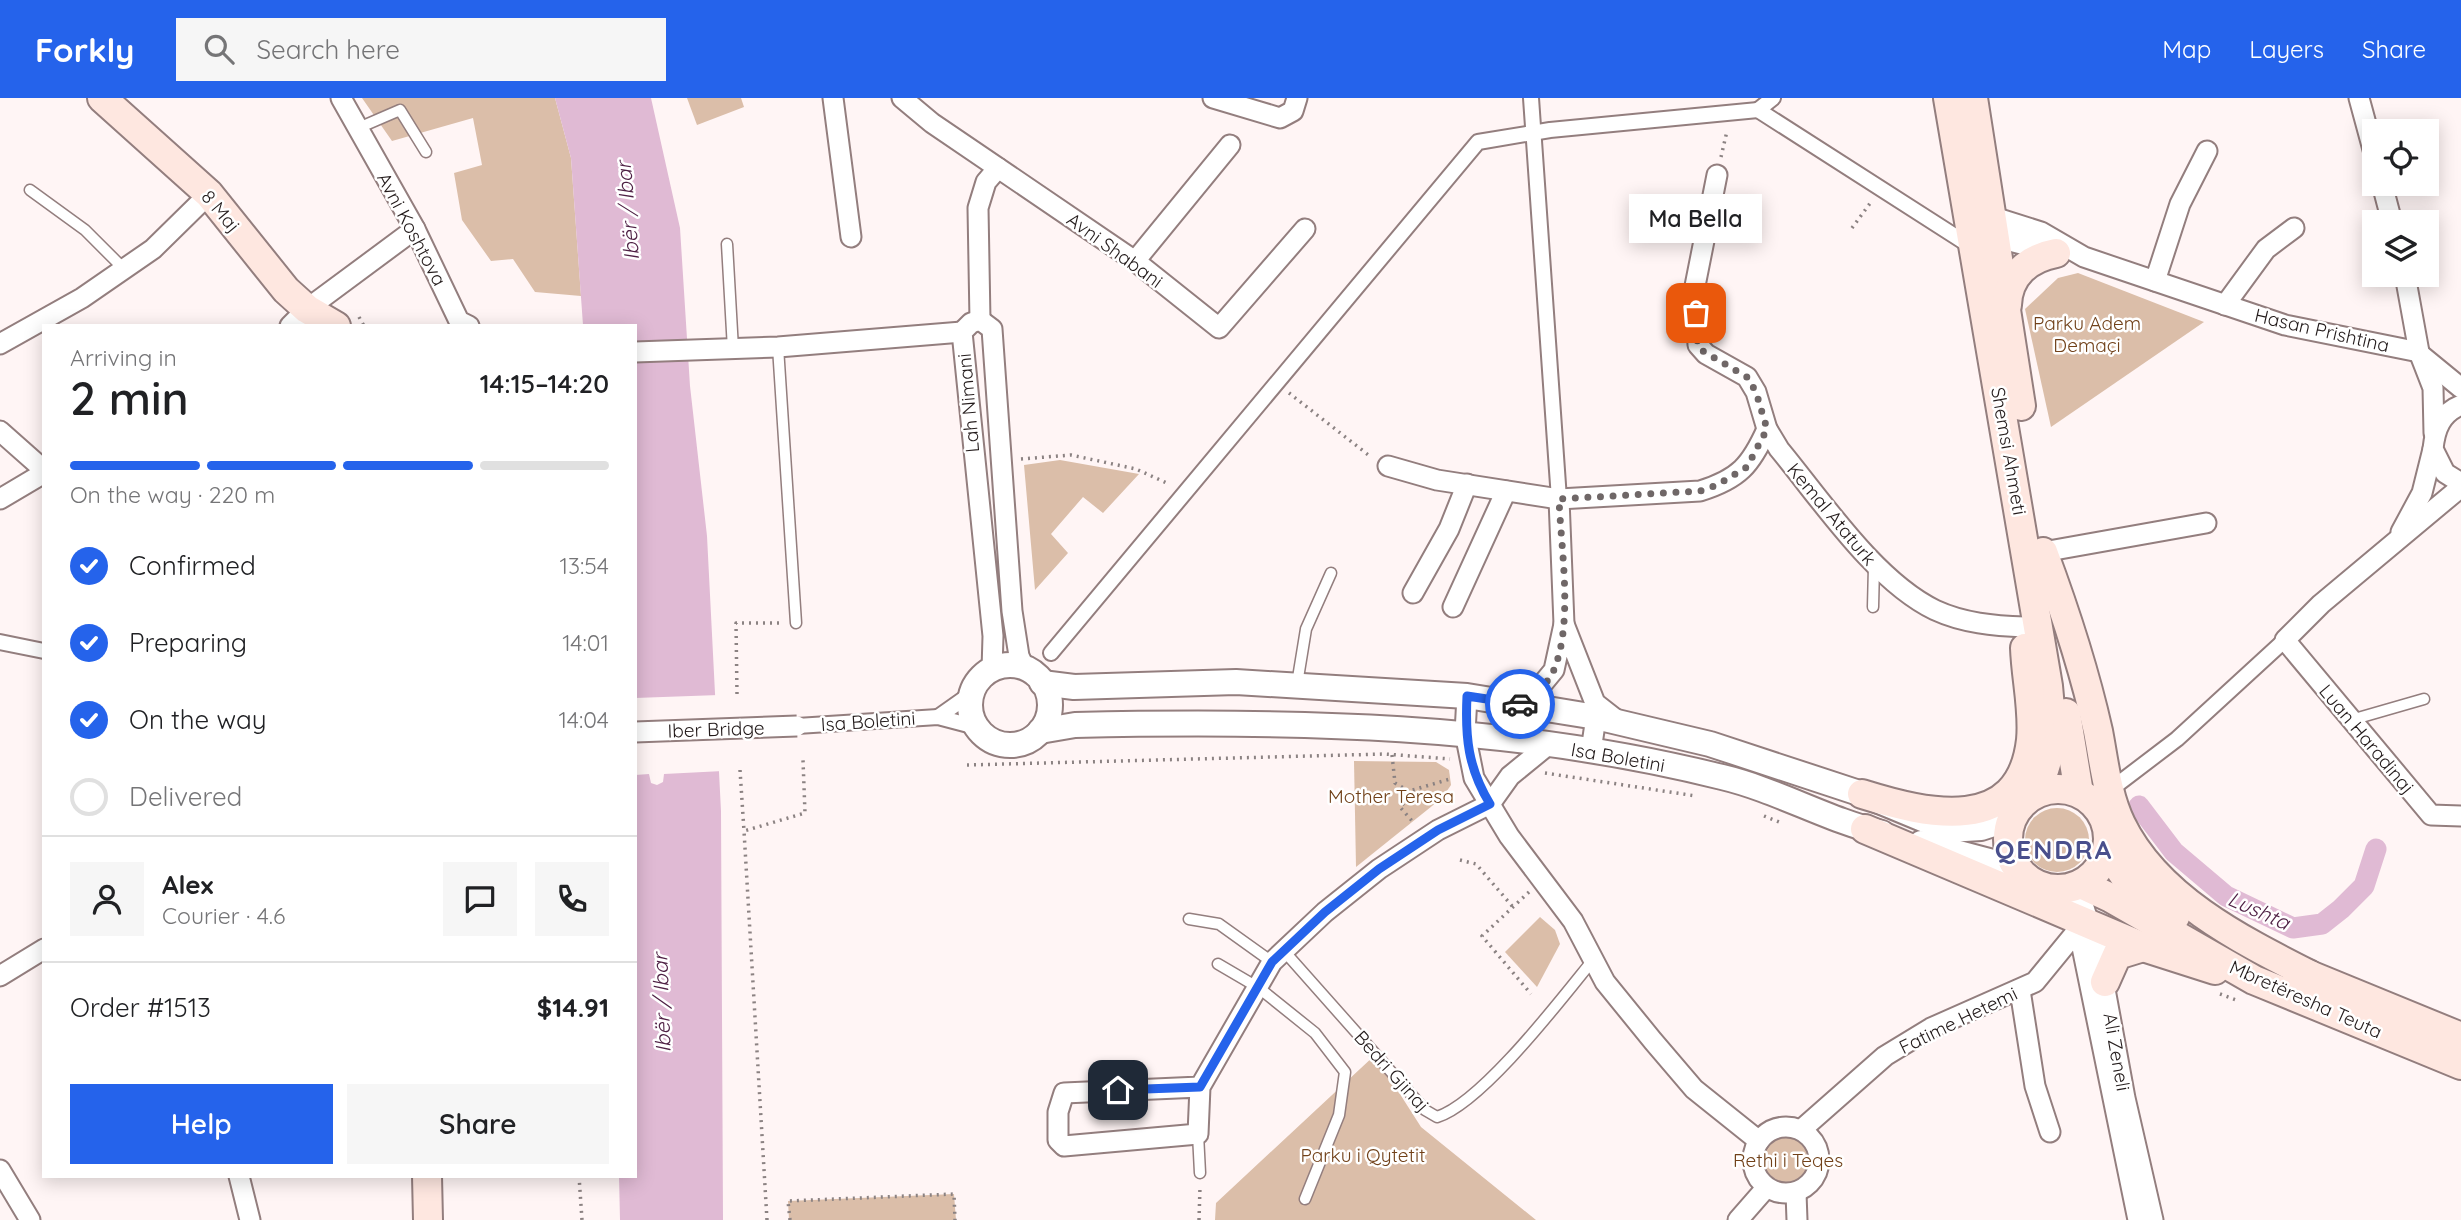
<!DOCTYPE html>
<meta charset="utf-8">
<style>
:root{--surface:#fff;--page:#f6f6f6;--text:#202124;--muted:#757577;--line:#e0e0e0;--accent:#2563eb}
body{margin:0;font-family:Quicksand,sans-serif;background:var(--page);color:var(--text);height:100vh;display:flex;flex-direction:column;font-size:26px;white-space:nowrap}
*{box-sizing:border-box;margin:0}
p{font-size:23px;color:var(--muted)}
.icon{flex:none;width:38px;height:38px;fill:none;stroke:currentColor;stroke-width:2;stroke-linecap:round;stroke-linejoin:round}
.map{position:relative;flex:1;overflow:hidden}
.drawer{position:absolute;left:42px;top:226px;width:595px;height:854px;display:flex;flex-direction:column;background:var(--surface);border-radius:0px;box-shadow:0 4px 18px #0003}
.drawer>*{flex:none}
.controls{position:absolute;left:2362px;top:21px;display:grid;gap:14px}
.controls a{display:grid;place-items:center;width:77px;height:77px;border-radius:0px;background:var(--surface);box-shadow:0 4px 18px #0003;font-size:35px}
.pin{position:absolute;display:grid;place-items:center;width:60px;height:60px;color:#fff;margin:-30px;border-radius:14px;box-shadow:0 4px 10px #0006}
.courier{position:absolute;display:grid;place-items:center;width:70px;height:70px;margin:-35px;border:5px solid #2563eb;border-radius:50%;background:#fff;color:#222;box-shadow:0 2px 9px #0007}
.bubble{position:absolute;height:49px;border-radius:0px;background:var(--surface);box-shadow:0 4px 18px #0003;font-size:23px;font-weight:600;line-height:49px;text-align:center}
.overview em{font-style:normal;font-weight:600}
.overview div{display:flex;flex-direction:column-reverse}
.overview{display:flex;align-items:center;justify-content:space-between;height:119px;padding:0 28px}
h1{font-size:46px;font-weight:600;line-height:52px}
.bar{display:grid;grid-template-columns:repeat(4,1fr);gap:10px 7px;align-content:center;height:84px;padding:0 28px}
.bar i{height:9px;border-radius:5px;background:var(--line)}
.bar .current{background:var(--accent)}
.bar p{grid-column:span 4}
.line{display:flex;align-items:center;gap:18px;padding:0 28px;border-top:2px solid var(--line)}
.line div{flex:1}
.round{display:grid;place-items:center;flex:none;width:74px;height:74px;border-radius:0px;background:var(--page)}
ol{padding:0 28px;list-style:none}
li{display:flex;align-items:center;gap:21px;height:77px}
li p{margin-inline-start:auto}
li .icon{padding:7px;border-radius:50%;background:var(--accent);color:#fff;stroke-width:4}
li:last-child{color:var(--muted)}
li i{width:38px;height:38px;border:4px solid var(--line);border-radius:50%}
.button{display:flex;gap:14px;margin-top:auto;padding:14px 28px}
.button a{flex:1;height:80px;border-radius:0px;background:var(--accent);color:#fff;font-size:28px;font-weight:600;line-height:80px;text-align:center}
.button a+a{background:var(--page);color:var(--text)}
header{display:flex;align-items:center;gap:42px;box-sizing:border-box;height:98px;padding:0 35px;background:var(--accent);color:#fff}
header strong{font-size:33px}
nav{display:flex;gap:38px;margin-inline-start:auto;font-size:24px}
.search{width:490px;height:63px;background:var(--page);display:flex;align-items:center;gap:18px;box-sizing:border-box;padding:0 24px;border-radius:0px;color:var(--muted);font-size:26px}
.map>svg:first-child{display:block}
</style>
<header>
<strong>Forkly</strong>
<div class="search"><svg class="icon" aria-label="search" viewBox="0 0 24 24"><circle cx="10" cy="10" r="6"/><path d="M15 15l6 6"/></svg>Search here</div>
<nav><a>Map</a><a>Layers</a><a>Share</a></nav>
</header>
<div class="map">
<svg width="2461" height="1122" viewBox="0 0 2461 1122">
<rect width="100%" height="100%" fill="#fff5f5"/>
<g fill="#dbbea9">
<path d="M362,0h193l16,60 10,138 -46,-4 -22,-33 -22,2 -29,-41 -8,-47 28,-8 -9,-47 -81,23z"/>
<path d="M687,0h54l3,9 -47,18z"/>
<path d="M2078,175l126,49 -153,105 -26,-118 33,-31z"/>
<path d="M1060,362l79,14 -36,39 -20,-16 -32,37 17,19 -33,37 -11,-125z"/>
<path d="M1354,663l82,1 13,8 2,15 -9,13 -86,69z"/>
<circle cx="2057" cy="742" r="32"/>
<path d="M1540,819l15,13 5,14 -23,43 -32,-35z"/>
<path d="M1375,957l46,72 115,93h-321l1,-17z"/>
<circle cx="1788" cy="1062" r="24"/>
<path d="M954,1096l2,26h-167l-1,-19z"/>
</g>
<path fill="#e0bad4" d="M555,0h96l29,130 10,158 17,150 14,275 2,409h-103l-1,-44h16v-850l-52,-1 -12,-167z"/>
<path fill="#fff5f5" d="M719,597l4,76 -59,3 -1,8 -6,3 -6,-2 -2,-9 -14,1v-77z"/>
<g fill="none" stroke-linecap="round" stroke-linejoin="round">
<path stroke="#e0bad4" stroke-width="21" d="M2139,708l35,46 52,44 67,32 29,-4 19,-15 23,-23 12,-37"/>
<g stroke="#937e7e" stroke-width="13">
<g id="service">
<path d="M356,31l44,-19 26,42"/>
<path d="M30,92l55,40 39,39"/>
<path d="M727,146l6,105"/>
<path d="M778,249l18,276"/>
<path d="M1873,509l1,-41"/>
<path d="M1297,586l9,-55 25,-56"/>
<path d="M2351,622l73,-21"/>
<path d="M1189,821l30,5 53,38"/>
<path d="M1284,853l141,159 12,7c45,-14 125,-119 156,-157"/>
<path d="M1218,866l41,24 56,45 30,39 -6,43 -34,84"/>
<path d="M1198,1036l2,39"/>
</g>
</g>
<g stroke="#937e7e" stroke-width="18">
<g id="pedestrian">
<path d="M1531,0l28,401"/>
<path d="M1758,12l214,137"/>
<path d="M1758,12l15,-12"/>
<path d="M0,544l44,9"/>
<path d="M1051,555l427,-511 72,-12 208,-20"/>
<path d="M938,619l34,-24"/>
<path d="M797,628l141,-9 38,10"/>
<path d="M2110,692l67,-51 108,-99"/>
</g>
</g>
<g stroke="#937e7e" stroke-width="23">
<g id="minor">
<path d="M341,0l74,131 44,92 10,5"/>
<path d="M833,0l18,139"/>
<path d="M902,0l30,25 203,138 84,67 86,-99"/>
<path d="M1213,0l67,20 13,-7 4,-13"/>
<path d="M2359,0l16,59"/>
<path d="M1717,77l-22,111 3,59 8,9 41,23 9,15 11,37 12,20c43,52 96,132 156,161 28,13 59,16 90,17"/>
<path d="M2382,86l10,38"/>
<path d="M1981,115l60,19 43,25 201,68 134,27"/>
<path d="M1983,136l73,19"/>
<path d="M1135,163l95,-116"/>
<path d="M2405,177l14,77 14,36 1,45"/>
<path d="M2155,183l25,-77 27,-53"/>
<path d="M2225,207l41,-56 28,-21"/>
<path d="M980,222l-2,-112 8,-26 12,-14"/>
<path d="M290,228l17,-17 108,-80"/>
<path d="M0,246l82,-46 71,-49 56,-55"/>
<path d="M635,254l143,-5 184,-15"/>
<path d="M2422,258l39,32"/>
<path d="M2461,307c-20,8 -26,24 -28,44l12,24 16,10"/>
<path d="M0,333l44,39"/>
<path d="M1388,368l49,14 122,19 141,-8c39,-12 51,-26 67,-62"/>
<path d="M2461,389l-140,117 -36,36 146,175 30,1"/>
<path d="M0,401l44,-26"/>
<path d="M1559,401l5,125"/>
<path d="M2401,434l21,-39 11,-44"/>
<path d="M2043,454l163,-29"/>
<path d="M1413,495l36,-64 18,-45"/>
<path d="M1453,509l53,-116"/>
<path d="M992,572l1,-34 -31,-304 9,-9 9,-3 12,9 20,282 7,45 6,13"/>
<path d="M1467,598l-2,37 9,45 35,58 64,85 32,61 48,59 41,48 65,52"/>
<path d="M1525,607l29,-35 10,-46 31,79 23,18"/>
<path d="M1591,653l5,-34"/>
<path d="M2077,788l21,65 27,147 28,122"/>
<path d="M2062,792l20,57 56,273"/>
<path d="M0,878l44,-27"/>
<path d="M2020,892l15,96 15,46"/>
<path d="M1200,989l-136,6 -6,19v28l6,6 134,-12 2,-47 72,-125 53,-50 54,-43 59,-39 52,-26 20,-28 38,-31"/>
<circle cx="1786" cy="1062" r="33"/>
<path d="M1801,1032l84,-74 46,-28 104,-46 41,-50"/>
<path d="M0,1072l30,50"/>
<path d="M239,1078l11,44"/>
<path d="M1796,1095l1,27"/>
<path d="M1738,1122l28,-32"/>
</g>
</g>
<g stroke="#937e7e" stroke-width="28">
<g id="tertiary">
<circle cx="1010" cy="607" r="40"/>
<path d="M1042,585l32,4 162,-5 231,14 129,21 114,27 152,50 87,36 32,-2 31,-10"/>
<path d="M1040,633l35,-6c218,-5 435,-1 647,52 55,13 105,43 160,56"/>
<path d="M1921,745l95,25"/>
</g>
</g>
<g stroke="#937e7e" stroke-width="32">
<g id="secondary">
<path d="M102,0l107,96 77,96 21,19 29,17"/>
<path d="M1948,0l100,588c4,43 8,77 -20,112"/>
<path d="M1973,0l48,308"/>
<path d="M2007,207c1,-30 22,-47 49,-52"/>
<path d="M2043,454c22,59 41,117 55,179 6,31 9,64 23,93 36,74 120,116 189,151"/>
<path d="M2066,615l13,80"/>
<circle cx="2058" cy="741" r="50"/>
<path d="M1862,696c64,20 158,43 169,-54 3,-30 -5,-62 -6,-92"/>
<path d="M1865,731l278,118 72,23"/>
<path d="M2107,752l20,30 48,37"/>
<path d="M2081,786l30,14 143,82 207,85"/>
<path d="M2295,871l166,68"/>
<path d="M2105,884l12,-27 26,-8"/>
<path d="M427,1078l1,44"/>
</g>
</g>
<g stroke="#8b8282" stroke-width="3.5" stroke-dasharray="2 5" stroke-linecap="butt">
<path d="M1721,59l6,-26"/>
<path d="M1852,130l19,-26"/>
<path d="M359,219l5,9"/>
<path d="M1289,295l82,64"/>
<path d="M1021,361l50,-4 65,14 33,15"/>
<path d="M737,596l-1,-71h46"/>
<path d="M1392,657l3,28 12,7 -2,12 -5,5 13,15"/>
<path d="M967,667l418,-11 65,5"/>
<path d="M740,672l4,61"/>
<path d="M1545,675l151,23"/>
<path d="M1406,694l44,-13"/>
<path d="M1764,718l15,6"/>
<path d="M1460,762l16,4 37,43"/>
<path d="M1529,794l-47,44 49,58"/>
<path d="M2220,896l19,7"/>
<path d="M579,1078l3,44"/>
<path d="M767,1122l-23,-389 61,-18 -2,-53"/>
<path d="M790,1122l-2,-19 166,-7 1,26"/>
<path d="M1199,1122l1,-33"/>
</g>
<use href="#service" stroke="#fff" stroke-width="10"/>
<use href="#pedestrian" stroke="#fff" stroke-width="14"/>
<use href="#minor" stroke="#fff" stroke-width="19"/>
<use href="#tertiary" stroke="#fff" stroke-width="24"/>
<use href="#secondary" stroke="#fee7e0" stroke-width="28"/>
<g stroke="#937e7e" stroke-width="23" stroke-linecap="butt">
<path id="minor-bridge" d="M635,634l162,-6"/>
</g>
<use href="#minor-bridge" stroke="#fff" stroke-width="19"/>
</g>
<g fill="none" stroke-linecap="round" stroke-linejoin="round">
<path stroke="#6f6767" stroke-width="7" stroke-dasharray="0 12.6" d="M1520,606l5,1c11,-11 25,-24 30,-38 18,-47 6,-118 4,-168l141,-8 17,-6 30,-18 20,-38 -11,-37 -9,-15 -46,-27 -4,-10 -1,-27"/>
<path stroke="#2563eb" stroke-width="9" d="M1118,992l82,-3 72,-125 53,-50 54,-43 59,-39 52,-26c-22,-36 -25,-67 -23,-108l53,8"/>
</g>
<g text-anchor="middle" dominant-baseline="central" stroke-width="5" stroke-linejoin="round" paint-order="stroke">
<g font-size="19" fill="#221a1a" stroke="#fff">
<text transform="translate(221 113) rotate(50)">8 Maj</text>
<text transform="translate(412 131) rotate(62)">Avni Koshtova</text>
<text transform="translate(1115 152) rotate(36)">Avni Shabani</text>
<text transform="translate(2322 232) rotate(13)">Hasan Prishtina</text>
<text transform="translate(968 305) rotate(-95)">Lah Nimani</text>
<text transform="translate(2009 353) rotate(80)">Shemsi Ahmeti</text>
<text transform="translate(1832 416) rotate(50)">Kemal Ataturk</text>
<text transform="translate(868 623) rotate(-4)">Isa Boletini</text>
<text transform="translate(716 631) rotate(-2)">Iber Bridge</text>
<text transform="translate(2367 641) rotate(50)">Luan Haradinaj</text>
<text transform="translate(1618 659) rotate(10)">Isa Boletini</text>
<text transform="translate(2306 901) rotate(24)">Mbretëresha Teuta</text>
<text transform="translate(1958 922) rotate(-26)">Fatime Hetemi</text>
<text transform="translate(2117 954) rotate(80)">Ali Zeneli</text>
<text transform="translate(1392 973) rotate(48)">Bedri Gjinaj</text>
</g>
<g font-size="19" fill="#714119" stroke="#fff">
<text x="2087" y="225">Parku Adem<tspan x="2087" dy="22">Demaçi</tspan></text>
<text x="1391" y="698">Mother Teresa</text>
<text x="1363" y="1057">Parku i Qytetit</text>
<text x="1788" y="1062">Rethi i Teqes</text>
</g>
<g font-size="21" font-style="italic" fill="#4f2145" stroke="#fff">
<text transform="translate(627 113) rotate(-95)">Ibër / Ibar</text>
<text transform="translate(2259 812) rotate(24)">Lushta</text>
<text transform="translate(661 905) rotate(-92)">Ibër / Ibar</text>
</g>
<g font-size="26" font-weight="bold" letter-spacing="2" fill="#494f8c" stroke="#fff">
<text x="2054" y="751">QENDRA</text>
</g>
</g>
</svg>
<div class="controls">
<a><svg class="icon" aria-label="locate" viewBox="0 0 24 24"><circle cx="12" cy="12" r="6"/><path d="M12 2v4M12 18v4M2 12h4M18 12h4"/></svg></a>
<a><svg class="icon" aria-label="layers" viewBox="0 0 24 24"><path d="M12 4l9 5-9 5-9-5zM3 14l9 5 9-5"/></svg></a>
</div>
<div class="pin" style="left:1696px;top:215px;background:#ea580c"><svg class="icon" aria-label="bag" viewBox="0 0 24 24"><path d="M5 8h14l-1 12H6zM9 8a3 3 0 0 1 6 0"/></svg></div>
<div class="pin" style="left:1118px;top:992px;background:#1f2937"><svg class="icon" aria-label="home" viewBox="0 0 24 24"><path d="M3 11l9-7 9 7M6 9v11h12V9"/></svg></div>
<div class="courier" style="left:1520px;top:606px"><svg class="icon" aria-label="car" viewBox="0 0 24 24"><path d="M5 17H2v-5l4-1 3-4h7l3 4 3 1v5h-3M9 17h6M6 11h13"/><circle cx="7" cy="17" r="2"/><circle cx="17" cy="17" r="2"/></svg></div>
<div class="bubble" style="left:1629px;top:96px;width:133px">Ma Bella</div>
<section class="drawer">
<div class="overview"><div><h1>2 min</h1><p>Arriving in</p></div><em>14:15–14:20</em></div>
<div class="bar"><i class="current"></i><i class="current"></i><i class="current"></i><i></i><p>On the way · 220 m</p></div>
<ol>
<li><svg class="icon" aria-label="check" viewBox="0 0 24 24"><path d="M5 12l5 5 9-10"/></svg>Confirmed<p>13:54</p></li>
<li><svg class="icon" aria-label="check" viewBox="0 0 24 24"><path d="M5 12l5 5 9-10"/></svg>Preparing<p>14:01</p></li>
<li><svg class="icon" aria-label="check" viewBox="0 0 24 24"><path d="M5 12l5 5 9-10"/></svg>On the way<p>14:04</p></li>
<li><i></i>Delivered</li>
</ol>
<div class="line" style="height:126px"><a class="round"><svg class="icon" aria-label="person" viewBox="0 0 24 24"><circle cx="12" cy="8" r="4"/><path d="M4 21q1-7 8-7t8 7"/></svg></a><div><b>Alex</b><p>Courier · 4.6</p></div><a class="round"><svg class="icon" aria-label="chat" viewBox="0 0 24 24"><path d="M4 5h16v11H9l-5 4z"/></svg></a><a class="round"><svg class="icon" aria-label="phone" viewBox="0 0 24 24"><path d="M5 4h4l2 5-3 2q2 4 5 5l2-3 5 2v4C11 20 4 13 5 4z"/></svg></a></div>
<div class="line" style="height:91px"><div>Order #1513</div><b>$14.91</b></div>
<div class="button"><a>Help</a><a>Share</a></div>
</section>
</div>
